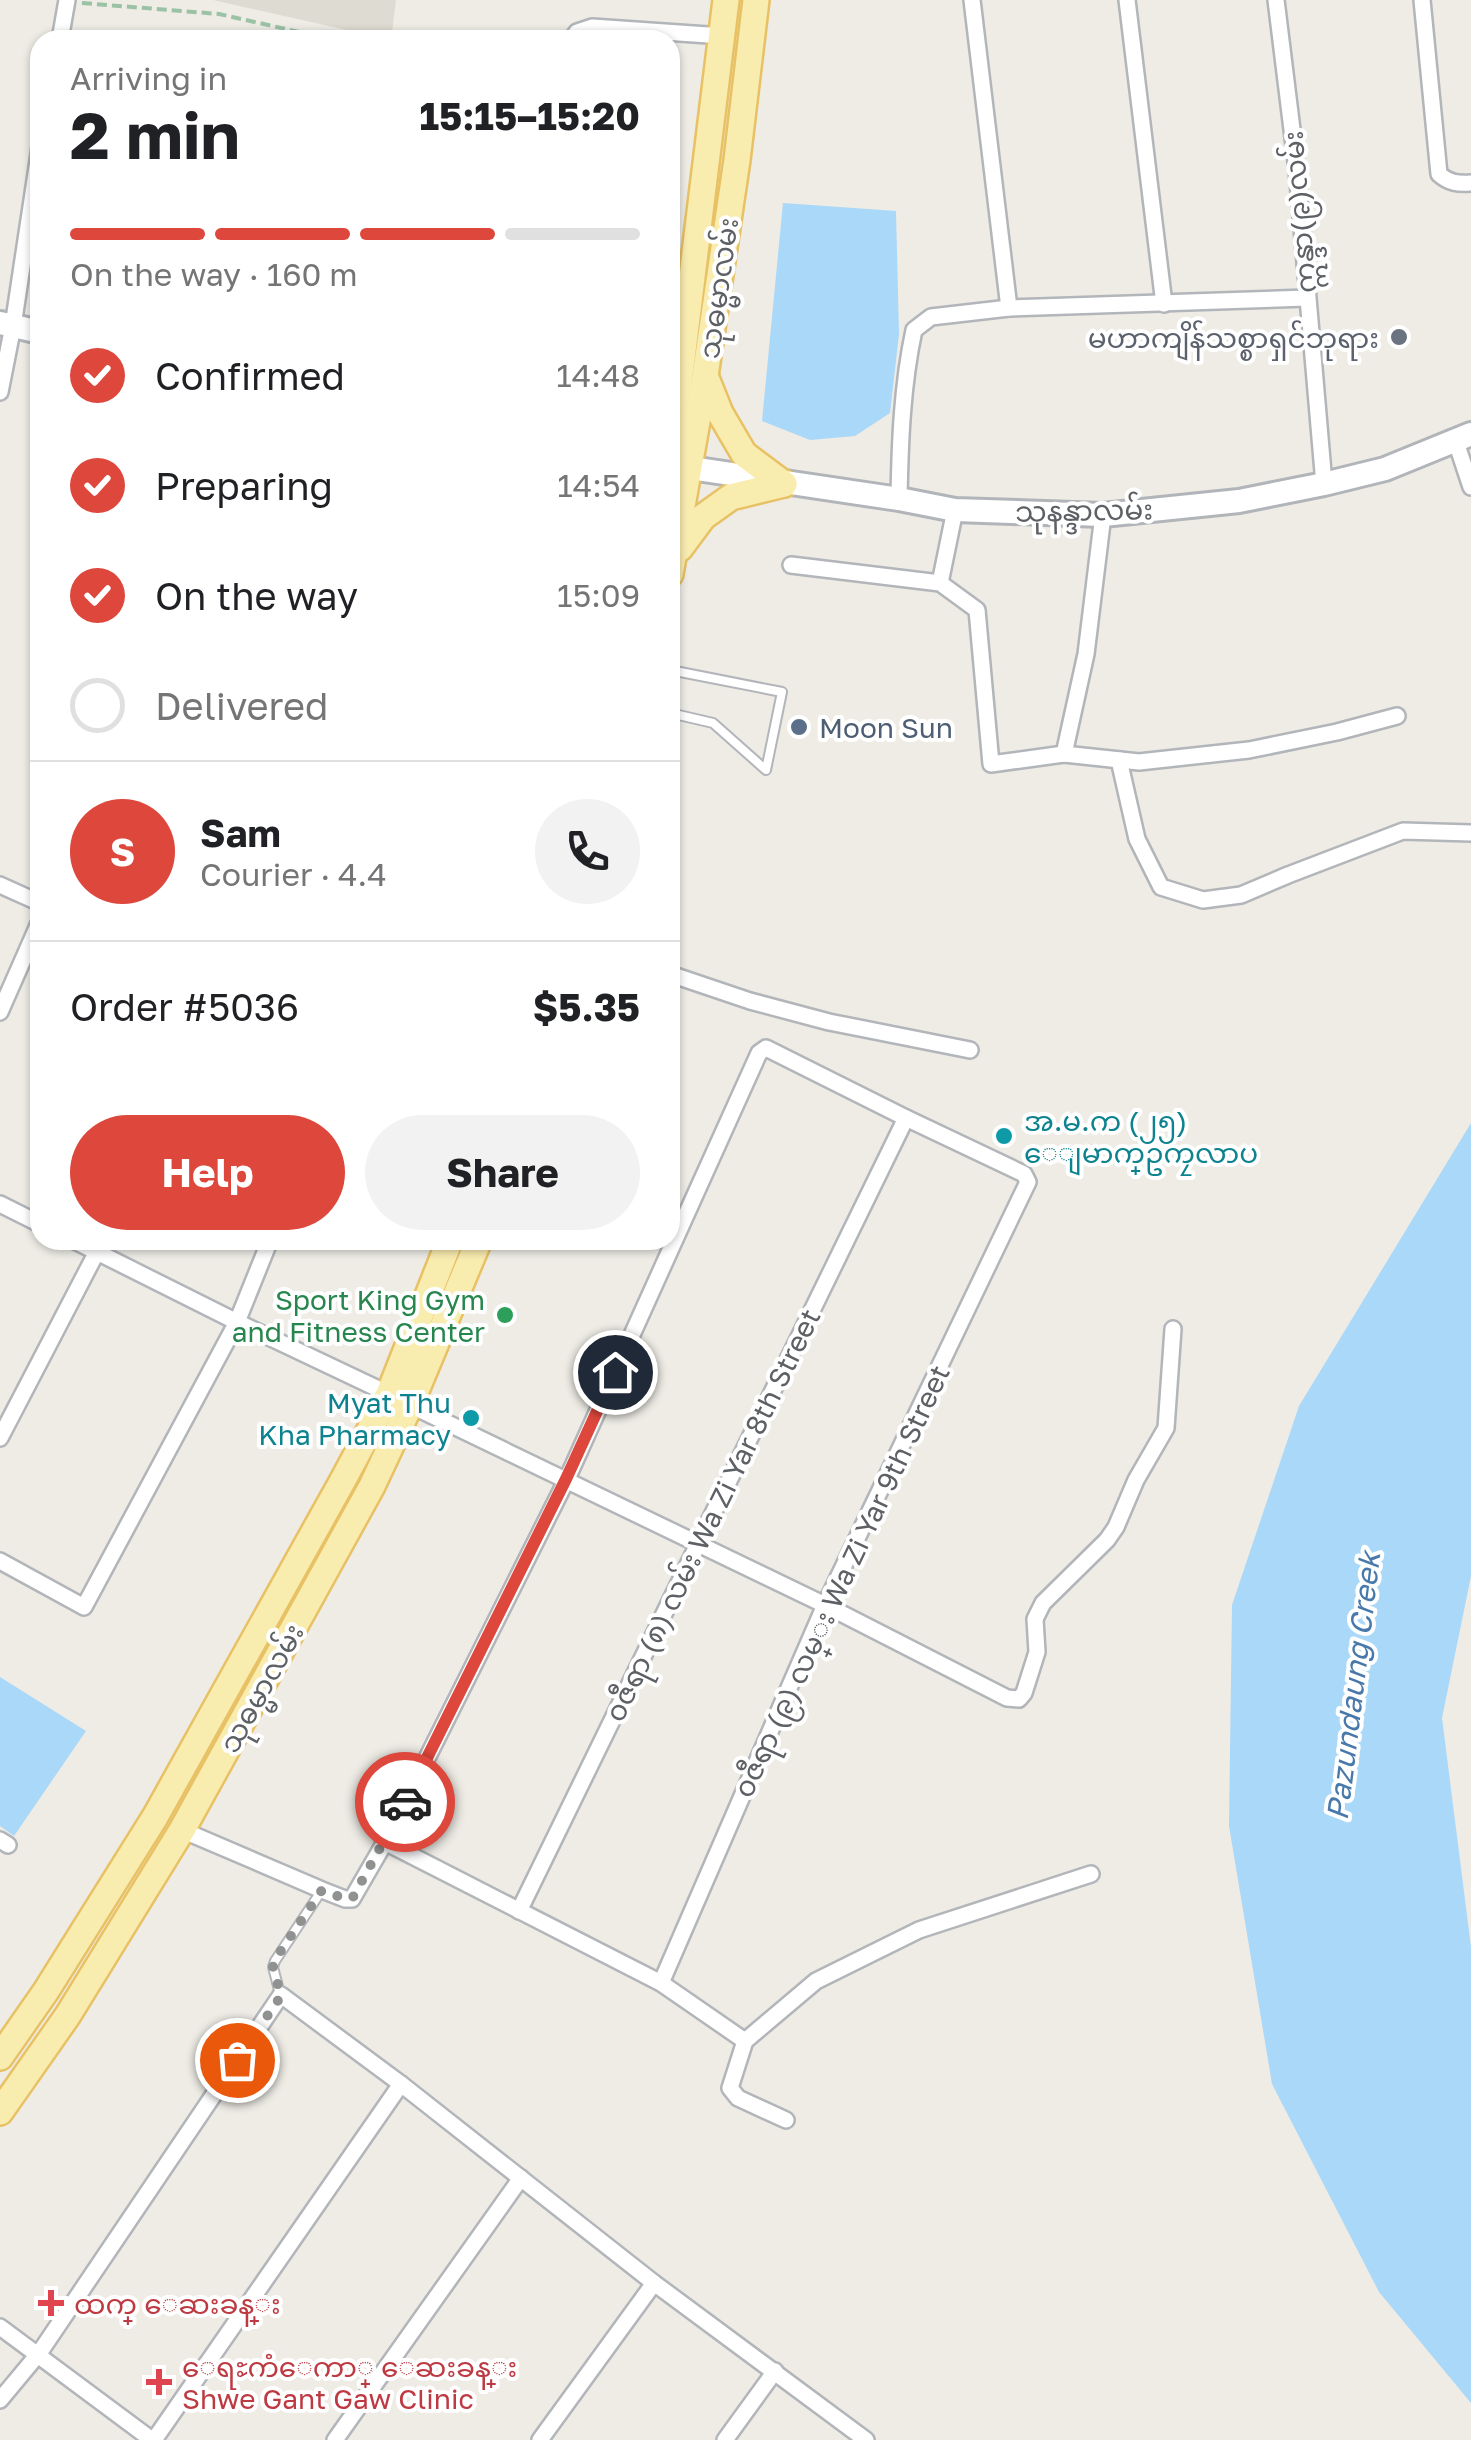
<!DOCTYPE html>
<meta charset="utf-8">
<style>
:root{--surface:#fff;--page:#f2f2f2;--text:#202124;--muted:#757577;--line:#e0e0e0;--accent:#dd473c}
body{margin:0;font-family:"Golos Text","Noto Sans Myanmar",sans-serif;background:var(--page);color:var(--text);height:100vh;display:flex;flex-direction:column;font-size:38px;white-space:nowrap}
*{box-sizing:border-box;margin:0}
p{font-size:32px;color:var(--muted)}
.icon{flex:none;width:55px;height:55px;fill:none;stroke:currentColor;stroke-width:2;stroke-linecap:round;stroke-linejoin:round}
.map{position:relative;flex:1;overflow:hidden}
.sheet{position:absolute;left:30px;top:30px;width:650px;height:1220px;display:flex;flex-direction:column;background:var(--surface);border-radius:30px;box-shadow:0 2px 8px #0004}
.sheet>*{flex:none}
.pin{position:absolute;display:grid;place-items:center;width:85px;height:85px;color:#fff;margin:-42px;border:5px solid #fff;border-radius:50%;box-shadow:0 2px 10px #0007}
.courier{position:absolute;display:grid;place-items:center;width:100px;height:100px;margin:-50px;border:8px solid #dd473c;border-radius:50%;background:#fff;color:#222;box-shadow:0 2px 12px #0007}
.head em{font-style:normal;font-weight:700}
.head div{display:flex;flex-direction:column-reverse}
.head{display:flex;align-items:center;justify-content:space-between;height:170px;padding:0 40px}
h1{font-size:65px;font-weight:700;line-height:75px}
.bar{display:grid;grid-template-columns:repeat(4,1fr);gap:15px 10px;align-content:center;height:120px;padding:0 40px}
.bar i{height:12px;border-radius:8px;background:var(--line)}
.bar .current{background:var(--accent)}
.bar p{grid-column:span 4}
.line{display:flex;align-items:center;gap:25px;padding:0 40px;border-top:2px solid var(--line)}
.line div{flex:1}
.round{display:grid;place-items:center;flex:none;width:105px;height:105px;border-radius:52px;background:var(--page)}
ol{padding:0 40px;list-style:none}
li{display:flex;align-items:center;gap:30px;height:110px}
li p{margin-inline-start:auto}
li .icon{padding:10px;border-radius:50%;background:var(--accent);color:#fff;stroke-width:4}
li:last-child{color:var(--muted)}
li i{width:55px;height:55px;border:5px solid var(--line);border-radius:50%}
.cta{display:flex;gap:20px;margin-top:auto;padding:20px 40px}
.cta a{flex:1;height:115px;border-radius:60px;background:var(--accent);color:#fff;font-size:40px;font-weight:700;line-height:115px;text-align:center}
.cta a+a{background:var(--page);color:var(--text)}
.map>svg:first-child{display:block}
</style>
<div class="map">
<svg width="1471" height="2440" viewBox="0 0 1471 2440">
<rect width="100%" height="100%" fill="#eeece5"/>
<path fill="#dedbd3" d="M213,0h183l-5,40z"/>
<g fill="#aad8f9">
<path d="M783,203l113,8 3,123 -9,79 -35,23 -45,4 -48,-19z"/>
<path d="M1471,1123v453l-29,142 29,229v456l-92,-111 -107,-208 -43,-258 3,-221 67,-199z"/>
<path d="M0,1677l86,54 -72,105 -14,-10z"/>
</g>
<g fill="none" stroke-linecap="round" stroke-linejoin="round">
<g stroke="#b2b5b9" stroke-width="12">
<g id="lane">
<path d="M670,670l112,22 -16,78 -53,-47 -43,-10"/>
<path d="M280,1994l-7,-27 2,-6 47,-71"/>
</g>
</g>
<g stroke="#b2b5b9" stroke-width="20">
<g id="street">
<path d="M972,0l37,308"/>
<path d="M1127,0l37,304"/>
<path d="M1276,0l21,170 27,314"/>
<path d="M1422,0l17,174c10,9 19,10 32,9"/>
<path d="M60,40l7,-40"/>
<path d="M571,40l6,-8 15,-5 131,9"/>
<path d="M0,392l13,-66 27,-179"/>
<path d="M1456,442l15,45"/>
<path d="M899,499c1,-57 3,-113 15,-169l17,-13 78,-9 298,-10"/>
<path d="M791,565l149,18 37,27 14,154 73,-10 75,8 110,-12 88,-18 60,-16"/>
<path d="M940,583l15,-73"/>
<path d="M1064,754l22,-100 17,-139"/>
<path d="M1119,760l18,79 24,48 42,13 38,-5 47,-20 115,-44 68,2"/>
<path d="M0,885l40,18"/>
<path d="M670,974l80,27 79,21 141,28"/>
<path d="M0,1012l40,-91"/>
<path d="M0,1204l40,20"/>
<path d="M73,1240l164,82 152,72"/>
<path d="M410,1405l415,200 182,93 12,1 5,-6 13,-41 -2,-33 8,-16 64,-63 9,-13 20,-47 30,-52 7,-99"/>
<path d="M0,1438l103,-198"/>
<path d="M0,1561l84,46 153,-285 33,-82"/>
<path d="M182,1830l140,60 23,9h7l33,-57 182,-363 192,-426 7,-5 140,70 118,56 4,8 -203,423 -164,378"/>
<path d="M0,1840l8,5"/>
<path d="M385,1842l276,141 84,58"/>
<path d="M519,1911l387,-793"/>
<path d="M786,2120l-48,-22 -8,-10 15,-47 71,-60 103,-51 172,-56"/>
<path d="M0,2327l152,113"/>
<path d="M0,2400l40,-48 241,-357 120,89 253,199 212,157"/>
<path d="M154,2440l247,-356"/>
<path d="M335,2440l186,-262"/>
<path d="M540,2440l114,-157"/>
<path d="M725,2440l50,-69"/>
</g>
</g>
<g stroke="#b1b4b9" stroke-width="28">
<g id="secondary">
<path d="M0,323l40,9"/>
<path d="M670,465l229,34 56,11 148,5 136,-14 85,-17 61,-15 86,-35"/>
</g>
</g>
<g stroke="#e8c165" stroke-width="30">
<g id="primary">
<path d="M706,378l14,35 24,41 40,30"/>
<path d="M670,439l11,-72 45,-367"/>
<path d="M680,548l23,-31 28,-20 53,-13"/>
<path d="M670,574l35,-198 32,-216 19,-160"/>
<path d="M0,2057l46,-66 109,-174 188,-337 46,-86 61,-154"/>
<path d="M0,2112l68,-97 114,-185 190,-344 38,-81 69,-165"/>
</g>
</g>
<path stroke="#9cc2a6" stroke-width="4" stroke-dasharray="10 5" stroke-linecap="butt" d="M82,3l137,11 116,26"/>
<use href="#lane" stroke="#fff" stroke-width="8"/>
<use href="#street" stroke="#fff" stroke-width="15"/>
<use href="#secondary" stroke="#fff" stroke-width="22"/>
<use href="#primary" stroke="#f9ecaf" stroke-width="25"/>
</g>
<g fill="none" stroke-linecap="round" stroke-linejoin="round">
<path stroke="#909191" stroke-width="10" stroke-dasharray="0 18" d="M237,2060l44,-64 -8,-29 1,-6 48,-71 23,9h7l53,-97"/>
<path stroke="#dd473c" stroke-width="12" d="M405,1802l161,-323 49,-107"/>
</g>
<circle fill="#6b7280" stroke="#fff" stroke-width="4" cx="1399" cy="337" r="10"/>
<circle fill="#5c6f8a" stroke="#fff" stroke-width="4" cx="799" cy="727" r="10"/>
<g fill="#0f9aa8" stroke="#fff" stroke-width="4">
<circle cx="1004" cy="1136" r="10"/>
<circle cx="471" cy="1418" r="10"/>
</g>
<circle fill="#2e9e5b" stroke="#fff" stroke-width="4" cx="505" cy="1315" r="10"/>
<g fill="#e0444e" stroke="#fff" stroke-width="4">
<path d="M46 2288h10v10h10v10h-10v10h-10v-10h-10v-10h10z"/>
<path d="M154 2367h10v10h10v10h-10v10h-10v-10h-10v-10h10z"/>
</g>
<g text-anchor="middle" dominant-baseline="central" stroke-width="8" stroke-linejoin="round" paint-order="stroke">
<g font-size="28" fill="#5d6064" stroke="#fff">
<text transform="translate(1299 212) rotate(-95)">ဣန္ဒာ(၉)လမ်း</text>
<text transform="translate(718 288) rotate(-82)">သုဓမ္မာလမ်း</text>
<text transform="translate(1084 510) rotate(-1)">သုနန္ဒာလမ်း</text>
<text transform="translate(712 1515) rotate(-64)">၀ဇီရာ (၈) လမ်း Wa Zi Yar 8th Street</text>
<text transform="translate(841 1581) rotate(-65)">၀ဇီရာ (၉) လမ္း Wa Zi Yar 9th Street</text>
<text transform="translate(261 1688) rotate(-61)">သုဓမ္မာလမ်း</text>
</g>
<g font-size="28" fill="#5b616d" stroke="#fff" text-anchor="end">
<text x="1379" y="337">မဟာကျိန်သစ္စာရှင်ဘုရား</text>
</g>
<g font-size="28" fill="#4e5e75" stroke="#fff" text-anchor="start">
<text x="819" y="727">Moon Sun</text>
</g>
<g font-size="28" fill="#0d838f" stroke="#fff" text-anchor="start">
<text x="1024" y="1120">အ.မ.က (၂၅)<tspan x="1024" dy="32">ေျမာက္ဥကၠလာပ</tspan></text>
<text x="451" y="1402" text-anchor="end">Myat Thu<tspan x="451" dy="32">Kha Pharmacy</tspan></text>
</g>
<g font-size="28" fill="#27864d" stroke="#fff" text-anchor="end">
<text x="485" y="1299">Sport King Gym<tspan x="485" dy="32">and Fitness Center</tspan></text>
</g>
<g font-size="28" fill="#be3a42" stroke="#fff" text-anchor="start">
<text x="74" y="2303">ထက္ ေဆးခန္း</text>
<text x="182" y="2366">ေရႊကံေကာ္ ေဆးခန္း<tspan x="182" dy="32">Shwe Gant Gaw Clinic</tspan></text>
</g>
<g font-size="30" font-style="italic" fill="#4879aa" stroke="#fff">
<text transform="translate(1353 1686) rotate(-83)">Pazundaung Creek</text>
</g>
</g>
</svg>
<div class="pin" style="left:237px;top:2060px;background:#ea580c"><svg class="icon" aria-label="bag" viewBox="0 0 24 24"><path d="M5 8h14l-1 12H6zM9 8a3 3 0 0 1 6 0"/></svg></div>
<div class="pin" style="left:615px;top:1372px;background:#1f2937"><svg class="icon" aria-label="home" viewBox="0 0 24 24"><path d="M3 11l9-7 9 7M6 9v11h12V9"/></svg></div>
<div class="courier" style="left:405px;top:1802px"><svg class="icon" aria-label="car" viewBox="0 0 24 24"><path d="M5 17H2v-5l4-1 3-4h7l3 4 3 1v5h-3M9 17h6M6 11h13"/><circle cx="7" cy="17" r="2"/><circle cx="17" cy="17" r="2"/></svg></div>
<section class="sheet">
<div class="head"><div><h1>2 min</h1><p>Arriving in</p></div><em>15:15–15:20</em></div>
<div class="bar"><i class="current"></i><i class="current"></i><i class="current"></i><i></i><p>On the way · 160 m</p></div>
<ol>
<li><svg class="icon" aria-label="check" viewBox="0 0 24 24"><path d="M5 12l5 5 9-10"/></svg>Confirmed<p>14:48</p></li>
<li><svg class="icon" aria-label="check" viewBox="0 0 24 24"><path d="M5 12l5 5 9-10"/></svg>Preparing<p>14:54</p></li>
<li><svg class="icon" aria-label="check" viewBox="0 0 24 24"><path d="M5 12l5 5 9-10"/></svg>On the way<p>15:09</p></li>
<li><i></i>Delivered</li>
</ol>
<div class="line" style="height:180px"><b class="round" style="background:var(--accent);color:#fff">S</b><div><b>Sam</b><p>Courier · 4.4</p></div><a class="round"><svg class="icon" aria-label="phone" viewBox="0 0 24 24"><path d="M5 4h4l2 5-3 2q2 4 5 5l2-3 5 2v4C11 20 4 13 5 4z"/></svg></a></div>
<div class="line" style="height:130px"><div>Order #5036</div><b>$5.35</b></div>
<div class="cta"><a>Help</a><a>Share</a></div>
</section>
</div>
